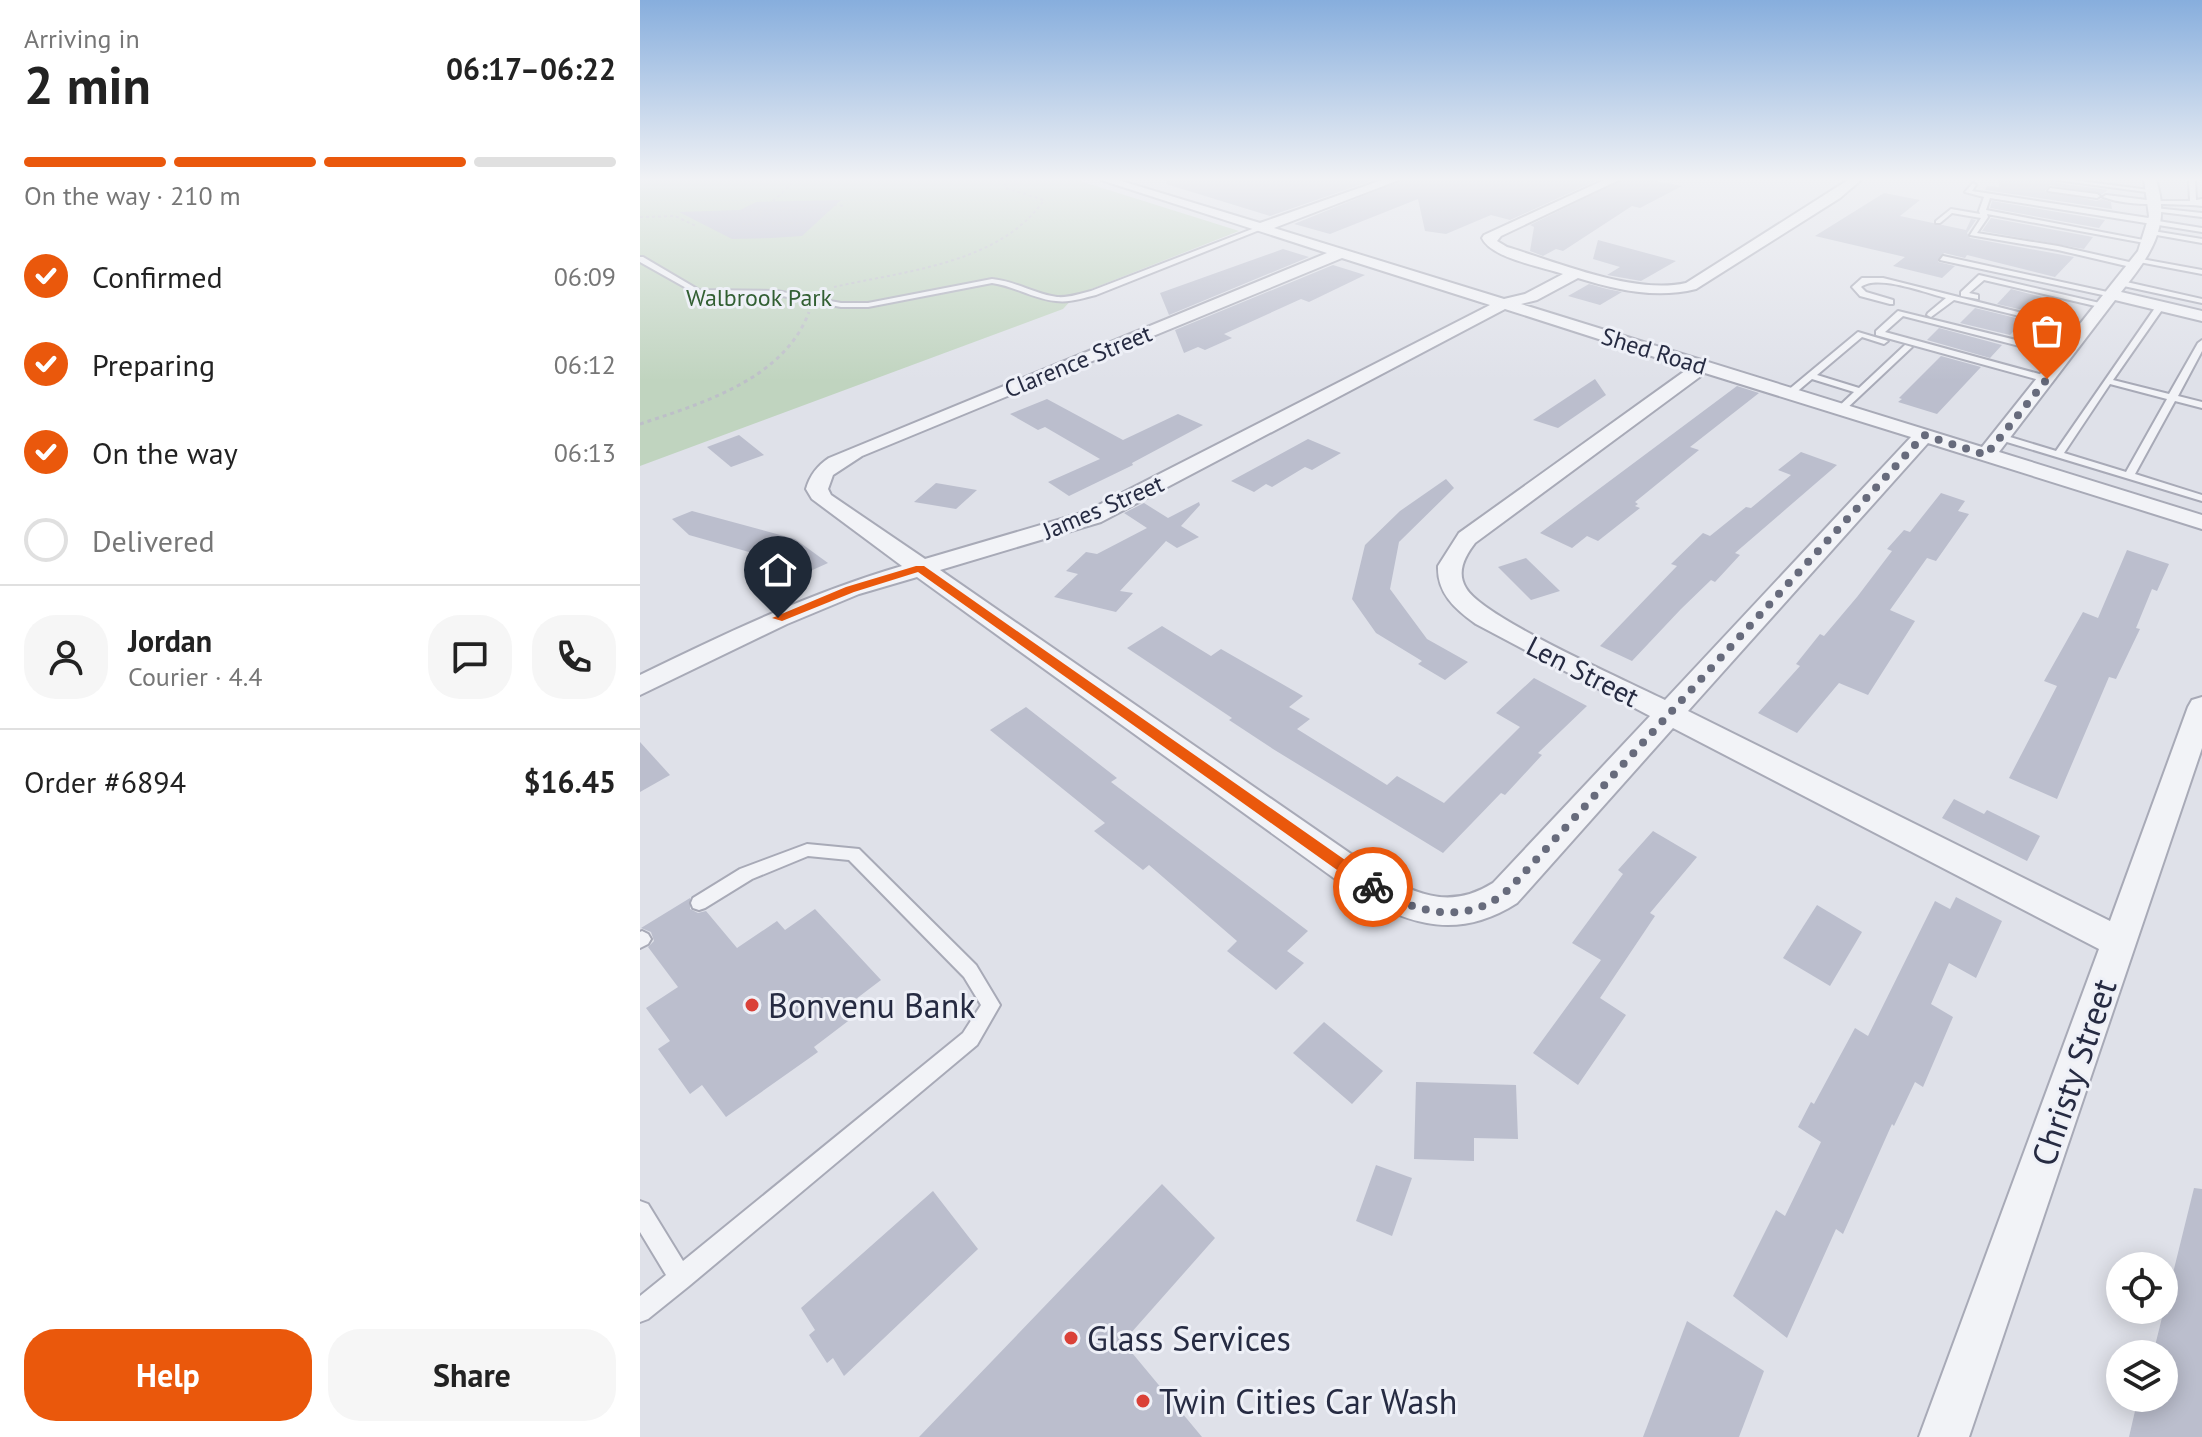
<!DOCTYPE html>
<meta charset="utf-8">
<style>
:root{--surface:#fff;--page:#f6f6f6;--text:#222;--muted:#767676;--line:#e0e0e0;--accent:#ea580c}
body{margin:0;font-family:"PT Sans",sans-serif;background:var(--page);color:var(--text);height:100vh;display:flex;flex-direction:column;font-size:30px;white-space:nowrap}
*{box-sizing:border-box;margin:0}
p{font-size:26px;color:var(--muted)}
.icon{flex:none;width:44px;height:44px;fill:none;stroke:currentColor;stroke-width:2;stroke-linecap:round;stroke-linejoin:round}
.map{position:relative;flex:1;overflow:hidden}
.details{display:flex;flex-direction:column;background:var(--surface);width:640px}
.details>*{flex:none}
.tools{position:absolute;left:1466px;top:1252px;display:grid;gap:16px}
.tools a{display:grid;place-items:center;width:72px;height:72px;border-radius:50%;background:var(--surface);box-shadow:0 4px 20px #0003;font-size:40px}
.pin{position:absolute;display:grid;place-items:center;width:68px;height:68px;color:#fff;margin:-82px -34px;border-radius:50% 50% 50% 0;rotate:-45deg;box-shadow:0 0 8px #0007}
.pin .icon{rotate:45deg}
.courier{position:absolute;display:grid;place-items:center;width:80px;height:80px;margin:-40px;border:6px solid #ea580c;border-radius:50%;background:#fff;color:#222;box-shadow:0 2px 10px #0007}
.headline em{font-style:normal;font-weight:600}
.headline div{display:flex;flex-direction:column-reverse}
.headline{display:flex;align-items:center;justify-content:space-between;height:136px;padding:0 24px}
h1{font-size:52px;font-weight:600;line-height:60px}
.bar{display:grid;grid-template-columns:repeat(4,1fr);gap:12px 8px;align-content:center;height:96px;padding:0 24px}
.bar i{height:10px;border-radius:6px;background:var(--line)}
.bar .on{background:var(--accent)}
.bar p{grid-column:span 4}
.line{display:flex;align-items:center;gap:20px;padding:0 24px;border-top:2px solid var(--line)}
.line div{flex:1}
.round{display:grid;place-items:center;flex:none;width:84px;height:84px;border-radius:32px;background:var(--page)}
ol{padding:0 24px;list-style:none}
li{display:flex;align-items:center;gap:24px;height:88px}
li p{margin-inline-start:auto}
li .icon{padding:8px;border-radius:50%;background:var(--accent);color:#fff;stroke-width:4}
li:last-child{color:var(--muted)}
li i{width:44px;height:44px;border:4px solid var(--line);border-radius:50%}
.button{display:flex;gap:16px;margin-top:auto;padding:16px 24px}
.button a{flex:1;height:92px;border-radius:32px;background:var(--accent);color:#fff;font-size:32px;font-weight:600;line-height:92px;text-align:center}
.button a+a{background:var(--page);color:var(--text)}
main{display:flex;flex:1;min-height:0}
.map>svg:first-child{display:block}
</style>
<main>
<section class="details">
<div class="headline"><div><h1>2 min</h1><p>Arriving in</p></div><em>06:17–06:22</em></div>
<div class="bar"><i class="on"></i><i class="on"></i><i class="on"></i><i></i><p>On the way · 210 m</p></div>
<ol>
<li><svg class="icon" aria-label="check" viewBox="0 0 24 24"><path d="M5 12l5 5 9-10"/></svg>Confirmed<p>06:09</p></li>
<li><svg class="icon" aria-label="check" viewBox="0 0 24 24"><path d="M5 12l5 5 9-10"/></svg>Preparing<p>06:12</p></li>
<li><svg class="icon" aria-label="check" viewBox="0 0 24 24"><path d="M5 12l5 5 9-10"/></svg>On the way<p>06:13</p></li>
<li><i></i>Delivered</li>
</ol>
<div class="line" style="height:144px"><a class="round"><svg class="icon" aria-label="person" viewBox="0 0 24 24"><circle cx="12" cy="8" r="4"/><path d="M4 21q1-7 8-7t8 7"/></svg></a><div><b>Jordan</b><p>Courier · 4.4</p></div><a class="round"><svg class="icon" aria-label="chat" viewBox="0 0 24 24"><path d="M4 5h16v11H9l-5 4z"/></svg></a><a class="round"><svg class="icon" aria-label="phone" viewBox="0 0 24 24"><path d="M5 4h4l2 5-3 2q2 4 5 5l2-3 5 2v4C11 20 4 13 5 4z"/></svg></a></div>
<div class="line" style="height:104px"><div>Order #6894</div><b>$16.45</b></div>
<div class="button"><a>Help</a><a>Share</a></div>
</section>
<div class="map">
<svg width="1562" height="1437" viewBox="0 0 1562 1437">
<rect width="100%" height="100%" fill="#dfe1e9"/>
<path fill="#c0d4bf" d="M0,180h437l162,51 -163,64 -13,14 -423,157z"/>
<g fill="#bbbecd">
<path d="M526,180h208l-104,36 -104,-32z"/>
<path d="M762,180h196l-88,40 -19,-5 -45,19 -21,-3 -7,-32 -88,35 -36,-10z"/>
<path d="M982,180h30l30,6 -42,22 -8,-2 -69,45 -7,-2 -13,7 -13,-5 4,-24 -4,-2z"/>
<path d="M1359,180h55l3,3 51,7 -6,4 -52,-9 -5,6 52,10 4,-2 10,3 1,7 -127,-19 2,-4 12,1z"/>
<path d="M1244,193l36,7 -20,16 66,14 5,-11 5,1 -9,13 3,5 104,19 -19,20 -88,-22 -2,3 -21,-5 -6,9 17,4 -13,12 -49,-12 12,-9 -90,-21z"/>
<path d="M201,200l-39,36 -30,2 -40,1 -53,-27 61,-2 16,-8z"/>
<path d="M1352,201l113,19 -6,8 -109,-20z"/>
<path d="M1351,218l102,19 -9,12 -102,-18z"/>
<path d="M958,240l78,21 -35,20 -34,-6 13,-8 -27,-8z"/>
<path d="M643,249l26,8 -140,58 -9,-22z"/>
<path d="M693,265l32,10 -56,27 -8,-3 -77,35 8,4 -27,12 -7,-3 -14,6 -9,-23z"/>
<path d="M949,284l18,5 15,3 -22,13 -32,-9z"/>
<path d="M1371,289l31,8 -15,14 -30,-7z"/>
<path d="M1335,308l49,12 -14,15 -50,-12z"/>
<path d="M1299,328l63,17 -12,13 -63,-18z"/>
<path d="M1301,356l40,11 -44,47 -39,-12 4,-3 -3,-1z"/>
<path d="M955,379l11,16 -48,33 -25,-8z"/>
<path d="M1097,386l22,7 -69,54 9,3 -64,52 3,2 -3,2 5,2 -42,33 -11,-5 -15,12 -32,-15z"/>
<path d="M407,399l76,41 55,-26 25,11 -71,38 1,2 -64,31 -21,-14 52,-23 -55,-32 -7,3 -28,-16z"/>
<path d="M99,435l25,20 -33,12 -24,-20z"/>
<path d="M668,439l33,14 -29,17 -7,-3 -33,20 -6,-3 -12,8 -23,-11z"/>
<path d="M1161,452l36,13 -102,88 5,2 -25,27 -4,-2 -30,29 -49,52 -32,-15 77,-80 -6,-2 32,-31 7,3 36,-29 5,1 40,-33 -13,-5z"/>
<path d="M806,479l8,9 -55,54 -9,47 37,50 41,23 -23,18 -27,-16 4,-3 -46,-28 -24,-34 13,-54 35,-34z"/>
<path d="M296,483l41,7 -21,19 -42,-7z"/>
<path d="M1301,493l24,8 -7,10 11,3 -33,47 -9,-3 -37,52 25,11 -47,74 -29,-12 -42,50 -39,-20 42,-47 -4,-2 24,-30 4,2 33,-39 35,-46 -5,-2 17,-19 6,2z"/>
<path d="M559,502l1,3 -19,21 18,11 -22,11 -11,-7 -46,50 13,2 -17,19 -62,-15 24,-23 -12,-3 20,-19 11,2 50,-26 -23,-15 20,-10 24,15z"/>
<path d="M52,511l103,28 33,24 -31,14 -27,-19 -81,-23 -17,-16z"/>
<path d="M1487,550l42,14 -12,27 -5,-2 -16,39 4,1 -24,50 -7,-2 -52,122 -48,-21 48,-92 -13,-5 39,-69 15,6z"/>
<path d="M886,558l34,33 -29,9 -33,-33z"/>
<path d="M522,626l49,30 10,-7 82,47 -14,11 21,12 -13,10 90,56 10,-9 47,27 76,-76 -24,-14 38,-35 53,28 -49,47 4,2 -37,40 -4,-2 -58,60 -170,-104 -44,-29 3,-2 -105,-70z"/>
<path d="M386,707l91,71 -6,4 197,149 -21,20 17,12 -28,27 -49,-39 10,-10 -88,-76 -6,5 -49,-39 11,-8 -115,-93z"/>
<path d="M0,742l30,33 -30,17z"/>
<path d="M1314,799l30,15 3,-4 53,26 -13,25 -85,-43z"/>
<path d="M1013,831l44,26 -47,56 5,3 -55,82 26,17 -48,70 -45,-32 68,-93 -29,-17 51,-69 -5,-4z"/>
<path d="M1316,897l46,24 -26,57 -27,-15 -18,41 22,13 -30,70 -8,-5 -21,44 -2,-2 -49,110 -7,-5 -49,109 -54,-42 43,-86 9,6 36,-74 -23,-15 13,-25 3,2 41,-76 13,8 67,-135 15,8z"/>
<path d="M50,898v11l8,4 8,-2 31,37 40,-27 8,9 30,-21 66,71 -29,22 8,10 -46,35 4,5 -92,65 -24,-32 -12,9 -32,-45 12,-8 -24,-33 32,-21 -30,-40 6,-6 -3,-9 -10,-4z"/>
<path d="M1177,905l45,27 -32,54 -47,-28z"/>
<path d="M684,1022l59,49 -31,33 -59,-51z"/>
<path d="M776,1082l100,3 2,54 -44,-1v23l-60,-2z"/>
<path d="M736,1165l36,13 -20,58 -36,-15z"/>
<path d="M522,1184l53,54 -92,104 79,95h-283z"/>
<path d="M1554,1188l8,1v248h-73l9,-39h26v-44h-11z"/>
<path d="M293,1191l45,58 -134,127 -11,-18 -6,5 -18,-28 6,-5 -14,-22z"/>
<path d="M1047,1321l77,50 -25,66h-96z"/>
</g>
<g fill="none" stroke-linecap="round" stroke-linejoin="round">
<g stroke="#a8aab7" stroke-width="4">
<g id="service">
<path d="M1417,180h15l85,11 -3,2z"/>
<path d="M1549,180h6l1,20 6,-1v7c-32,-4 -69,2 -99,-9l3,-2 49,6h35z"/>
<path d="M1333,183l3,2 -4,6 183,28 3,2 44,7v4l-212,-34 -4,12 168,32 -4,2 -163,-30 1,3 -11,16 81,13 80,18v4h-3l-77,-18 -88,-15 11,-17 -29,-5 -12,10h-4v-2l15,-12 29,5 -1,-3 5,-14 -19,-5z"/>
<path d="M1410,188l47,6 3,2 -3,2 -49,-7z"/>
<path d="M1515,208l47,5v4l-49,-6z"/>
<path d="M620,226l2,3 -166,66c-13,3 -27,8 -40,6 -22,-2 -42,-15 -64,-18l-124,24h-27l-64,-12 -80,-1 -57,-32v-5h3l56,33 78,1 64,12h27l124,-24c23,2 43,15 65,18 11,1 23,-3 34,-6z"/>
<path d="M1513,231l49,8v4l-51,-9z"/>
<path d="M1303,256l169,37 4,2 -4,2 -172,-37z"/>
<path d="M1496,258l66,12v4l-63,-12h-3z"/>
<path d="M1339,275l125,29 4,2 -4,2 -120,-28 -15,13 9,2v4l-17,-3v-4z"/>
<path d="M1222,278h21l207,52 -4,2 -132,-32 -23,17 -4,-2 1,-2 18,-15c-20,-5 -69,-24 -85,-11l5,5 27,8v4h-3l-30,-8 -8,-9z"/>
<path d="M1482,281l80,18v4l-83,-18 -1,-2z"/>
<path d="M1517,305l7,2 -51,73 56,14 29,-51 4,-3v11l-24,45 24,6v6l-27,-7 -40,73 67,21v6l-205,-62 -2,-2 5,-3 56,17zM1470,384l57,15 -41,73 -62,-19z"/>
<path d="M1258,311l171,42 1,2 -4,3 -163,-42 -18,16 165,45 2,2 -5,3 -171,-47v-4z"/>
<path d="M1218,332l30,9 -4,3 -22,-7 -45,38 42,13 46,-43 7,2 -68,64 -8,-2 18,-17 -42,-13 -19,16h-6v-4z"/>
<path d="M167,844l52,5 117,116 24,40 -23,40 -288,241 -41,33 -8,3v-26l26,-21 -26,-43v-31l8,3 35,57 280,-228 18,-28 -17,-28 -115,-117 -41,-4 -56,23 -47,29 -6,2 -6,-2 -2,-5 2,-5 47,-29z"/>
<path d="M2,931l6,3 3,5 -3,5 -8,4v-16z"/>
</g>
</g>
<g stroke="#a8aab7" stroke-width="4">
<path id="minor" d="M461,180h17l142,43 122,-43h17l-125,48 230,71 21,-5 38,-20c-21,-7 -72,-16 -81,-36l2,-3 120,-55h15l-118,56 -4,5 10,6c50,15 127,48 179,36l162,-103h13l-21,18 -144,91c-40,10 -79,1 -118,-11l-41,22 -16,4 461,143 156,-196 11,-35 -5,-36h12c16,47 -7,77 -35,112l81,19v10l-87,-21 -116,152 203,63v14l-274,-86 -240,268 422,210 78,-214 4,-7 10,-3v51l-233,689h-50l180,-488 -426,-221 -156,175c-58,37 -105,23 -161,-9l-439,-317 -58,17 -72,30 -147,71v-20c86,-42 170,-82 262,-109l-90,-67 -6,-10c4,-14 11,-23 23,-31l498,-205zM702,258l148,47 -405,207 -160,47 -94,-64 -3,-6 5,-14 29,-19zM865,309l184,59 -230,165 -21,33c-1,27 17,43 38,58l174,92 -157,167c-41,26 -74,13 -113,-9l-440,-304 161,-48zM1065,373l206,64 -246,263c-38,-19 -182,-82 -199,-112 -10,-16 -1,-32 9,-45z"/>
</g>
<g stroke="#bdbfc8" stroke-width="2" stroke-dasharray="3 3" stroke-linecap="butt">
<path d="M146,208l40,-4 18,2"/>
<path d="M146,208l-30,8 8,-7z"/>
<path d="M120,209h4"/>
<path d="M124,209l32,-29"/>
<path d="M0,217l35,-1 21,10"/>
<path d="M102,224l65,-1"/>
<path d="M194,287c70,-16 166,-23 210,-87l-39,-12v-8"/>
</g>
<path stroke="#bdbfc8" stroke-width="3" stroke-dasharray="4 4" stroke-linecap="butt" d="M0,424c63,-21 144,-45 169,-112"/>
<use href="#service" fill="#f2f3f7" fill-rule="evenodd"/>
<use href="#minor" fill="#f2f3f7" fill-rule="evenodd"/>
</g>
<linearGradient id="sky" x2="0" y2="1"><stop stop-color="#87aedd"/><stop offset="0.47" stop-color="#f1f2f5"/><stop offset="1" stop-color="#f1f2f5" stop-opacity="0"/></linearGradient>
<rect width="1562" height="381" fill="url(#sky)"/>
<path fill="#ea580c" d="M276,566h8l454,317v9h-10l-450,-320 -64,20 -72,29 -10,-3 74,-31z"/>
<g fill="none" stroke-linecap="round" stroke-linejoin="round">
<path stroke="#676b7c" stroke-width="8" stroke-dasharray="0 14.4" d="M733,887c45,28 100,40 140,-2l411,-450 62,20 61,-76"/>
</g>
<g fill="#da4138" stroke="#eef0f7" stroke-width="3">
<circle cx="112" cy="1005" r="8"/>
<circle cx="431" cy="1338" r="8"/>
<circle cx="503" cy="1401" r="8"/>
</g>
<g text-anchor="middle" dominant-baseline="central" stroke-width="6" stroke-linejoin="round" paint-order="stroke">
<g font-size="24" fill="#325f33" stroke="#eef0f7">
<text x="119" y="297">Walbrook Park</text>
</g>
<g font-size="24" fill="#262b42" stroke="#eef0f7">
<text transform="translate(1014 351) rotate(17)">Shed Road</text>
<text transform="translate(438 361) rotate(-22)">Clarence Street</text>
<text transform="translate(463 507) rotate(-23)">James Street</text>
</g>
<g font-size="28" fill="#262b42" stroke="#eef0f7">
<text transform="translate(943 671) rotate(27)">Len Street</text>
</g>
<g font-size="34" fill="#262b42" stroke="#eef0f7" text-anchor="start">
<text x="128" y="1005">Bonvenu Bank</text>
<text x="447" y="1338">Glass Services</text>
<text x="519" y="1401">Twin Cities Car Wash</text>
</g>
<g font-size="34" fill="#262b42" stroke="#eef0f7">
<text transform="translate(1433 1072) rotate(-71)">Christy Street</text>
</g>
</g>
</svg>
<div class="tools">
<a><svg class="icon" aria-label="locate" viewBox="0 0 24 24"><circle cx="12" cy="12" r="6"/><path d="M12 2v4M12 18v4M2 12h4M18 12h4"/></svg></a>
<a><svg class="icon" aria-label="layers" viewBox="0 0 24 24"><path d="M12 4l9 5-9 5-9-5zM3 14l9 5 9-5"/></svg></a>
</div>
<div class="pin" style="left:1407px;top:379px;background:#ea580c"><svg class="icon" aria-label="bag" viewBox="0 0 24 24"><path d="M5 8h14l-1 12H6zM9 8a3 3 0 0 1 6 0"/></svg></div>
<div class="pin" style="left:138px;top:618px;background:#1f2937"><svg class="icon" aria-label="home" viewBox="0 0 24 24"><path d="M3 11l9-7 9 7M6 9v11h12V9"/></svg></div>
<div class="courier" style="left:733px;top:887px"><svg class="icon" aria-label="bike" viewBox="0 0 24 24"><circle cx="6" cy="16" r="4"/><circle cx="18" cy="16" r="4"/><path d="M6 16l4-8h5l3 8M10 8l3 8H6M13 5h3"/></svg></div>
</div>
</main>
